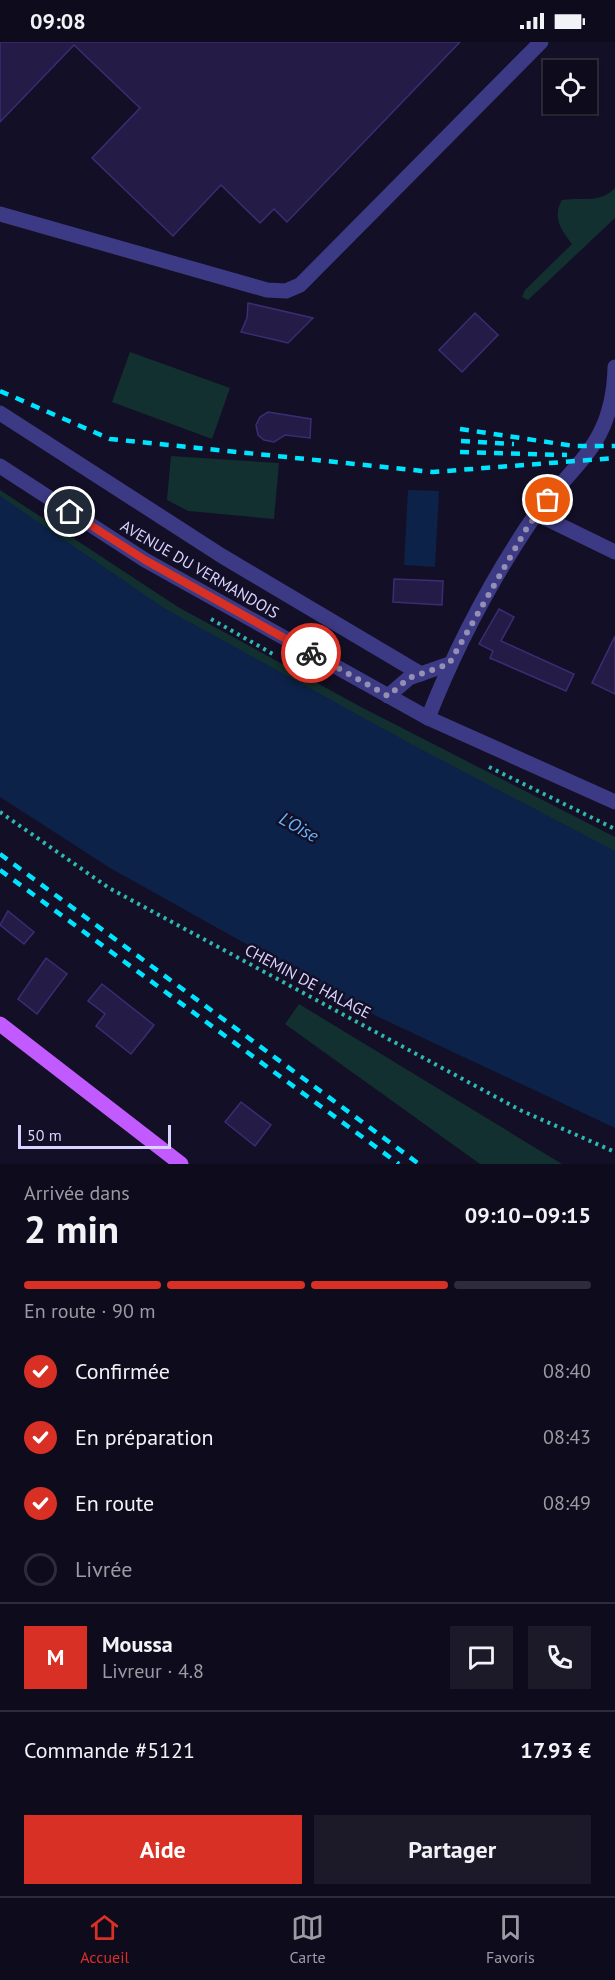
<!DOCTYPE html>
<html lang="fr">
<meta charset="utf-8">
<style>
:root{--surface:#0e0b1c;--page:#1c1929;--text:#f1f3f6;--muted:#9b9ba3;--line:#2e2b3b;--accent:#d93025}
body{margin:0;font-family:"PT Sans",sans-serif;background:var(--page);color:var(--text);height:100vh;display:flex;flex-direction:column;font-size:22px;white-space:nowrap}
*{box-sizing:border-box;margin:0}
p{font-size:20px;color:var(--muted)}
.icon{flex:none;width:33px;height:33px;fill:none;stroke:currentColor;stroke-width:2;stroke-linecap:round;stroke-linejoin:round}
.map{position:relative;height:1122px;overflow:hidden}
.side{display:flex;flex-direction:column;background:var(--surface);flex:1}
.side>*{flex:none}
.tools{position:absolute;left:543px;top:18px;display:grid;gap:12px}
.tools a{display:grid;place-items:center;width:54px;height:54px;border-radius:0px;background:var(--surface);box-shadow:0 2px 4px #0004,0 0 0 2px var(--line);font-size:30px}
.scale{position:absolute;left:18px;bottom:15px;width:153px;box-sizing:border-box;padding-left:6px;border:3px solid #d9d4ff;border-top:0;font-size:16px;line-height:21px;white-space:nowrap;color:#d9d4ff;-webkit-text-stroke:4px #130f26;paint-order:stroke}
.pin{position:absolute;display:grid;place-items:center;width:51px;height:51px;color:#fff;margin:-26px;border:3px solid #fff;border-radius:50%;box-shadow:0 2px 6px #0007}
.courier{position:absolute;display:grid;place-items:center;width:60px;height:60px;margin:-30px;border:4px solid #d93025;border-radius:50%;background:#fff;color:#222;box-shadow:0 2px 8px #0007}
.headline em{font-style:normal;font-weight:800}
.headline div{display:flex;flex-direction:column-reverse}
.headline{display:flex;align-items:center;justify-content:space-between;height:102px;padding:0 24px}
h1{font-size:39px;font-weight:800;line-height:45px}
.bar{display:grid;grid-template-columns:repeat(4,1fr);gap:9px 6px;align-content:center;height:72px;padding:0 24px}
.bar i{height:8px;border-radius:4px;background:var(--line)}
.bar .active{background:var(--accent)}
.bar p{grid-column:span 4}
.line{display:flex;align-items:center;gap:15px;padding:0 24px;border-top:2px solid var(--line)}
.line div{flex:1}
.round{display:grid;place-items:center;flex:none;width:63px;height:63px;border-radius:0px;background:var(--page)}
ol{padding:0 24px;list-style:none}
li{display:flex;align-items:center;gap:18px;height:66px}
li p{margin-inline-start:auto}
li .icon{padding:6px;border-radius:50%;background:var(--accent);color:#fff;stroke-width:4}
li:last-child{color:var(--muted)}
li i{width:33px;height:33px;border:3px solid var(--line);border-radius:50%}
.primary-button{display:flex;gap:12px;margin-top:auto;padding:12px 24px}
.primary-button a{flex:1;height:69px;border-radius:0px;background:var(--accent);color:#fff;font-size:24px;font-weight:800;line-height:69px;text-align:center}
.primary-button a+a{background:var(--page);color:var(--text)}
.status{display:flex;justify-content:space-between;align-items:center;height:42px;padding:0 30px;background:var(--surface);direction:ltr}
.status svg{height:16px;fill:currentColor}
.menu{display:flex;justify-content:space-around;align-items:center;height:84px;border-top:2px solid var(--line);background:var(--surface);font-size:16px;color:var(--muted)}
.menu a{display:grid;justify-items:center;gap:3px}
.menu .active{color:var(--accent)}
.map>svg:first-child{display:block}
</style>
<div class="status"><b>09:08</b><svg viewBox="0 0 49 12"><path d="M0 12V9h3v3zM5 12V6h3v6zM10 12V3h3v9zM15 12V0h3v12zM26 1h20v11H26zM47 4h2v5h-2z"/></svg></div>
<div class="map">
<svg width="615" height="1122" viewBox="0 0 615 1122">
<rect width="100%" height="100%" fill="#130f26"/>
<g fill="#12302f">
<path d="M615,146v30l-87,82 -6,-3 3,-7 47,-46c-11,-14 -20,-27 -10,-44 20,-3 38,4 53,-12z"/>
<path d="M130,310l100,36 -18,51 -100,-37z"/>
<path d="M171,414l108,7 -5,56 -86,-8 -21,-11z"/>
<path d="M0,448l178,117 183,100 254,130v20l-320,-165 -295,-181z"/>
<path d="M299,962l263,160h-82l-195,-140z"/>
</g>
<g fill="#0c2248">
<path d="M408,448l31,1 -4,76 -31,-2z"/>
<path d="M0,454l164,112 249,137 202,106v277l-245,-115 -260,-145 -110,-71z"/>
</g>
<g fill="#241b47" stroke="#3b2d73" stroke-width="1.5">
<path d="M0,0h460l-173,180 -13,-13 -14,14 -39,-38 -48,51 -81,-78 48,-50 -66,-63 -74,77z"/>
<path d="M248,261l65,15 -25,25 -47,-11 6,-14z"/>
<path d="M475,271l23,22 -36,37 -23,-22z"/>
<path d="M268,370l43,7 -1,19 -25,-3 -11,7 -10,-2 -6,-5 -2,-10 4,-8z"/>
<path d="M394,537l49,2 -1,24 -49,-3z"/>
<path d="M499,567l15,8 -13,24 73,33 -8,17 -76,-33 3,-7 -14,-7z"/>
<path d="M615,594v58l-23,-11z"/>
<path d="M8,869l26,21 -10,12 -24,-19z"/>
<path d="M46,916l21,16 -30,40 -19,-15z"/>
<path d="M102,942l52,41 -23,29 -35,-28 9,-12 -17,-13z"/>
<path d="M241,1060l30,23 -16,21 -30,-24z"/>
</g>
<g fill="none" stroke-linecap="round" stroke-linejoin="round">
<g stroke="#2fb8b0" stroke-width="4" stroke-dasharray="3 4.5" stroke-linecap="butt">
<path d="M211,577l62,35"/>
<path d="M489,725l126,62"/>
<path d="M0,770l109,76 411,222 95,42"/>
</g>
<g stroke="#3d3a85" stroke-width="15">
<path d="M0,172l267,76 19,1 14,-6 241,-243"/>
<path d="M0,371l222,143 199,118"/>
<path d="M0,424l145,94 283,158 187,84"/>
<path d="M537,472l78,38"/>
<path d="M388,654l21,-18 40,-14"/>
<path d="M428,676c26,-66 60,-132 99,-191 42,-63 86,-76 88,-160"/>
</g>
<path stroke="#c25bff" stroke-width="15" d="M0,982l181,140"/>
<g stroke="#00e5ff" stroke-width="4.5" stroke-dasharray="9 8" stroke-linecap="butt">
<path d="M0,349l110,48 323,33 182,-14"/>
<path d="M460,387l114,17h41"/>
<path d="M461,399l53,3"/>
<path d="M460,410l107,3"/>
<path d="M0,812l419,310"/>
<path d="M0,828l399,294"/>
</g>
</g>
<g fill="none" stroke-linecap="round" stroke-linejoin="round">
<path stroke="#948fb3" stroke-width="6" stroke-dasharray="0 10.8" d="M311,611l77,43 21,-18 40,-14 79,-138 20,-26"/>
<path stroke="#d93025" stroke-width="8" d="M70,470l75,48 166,93"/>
</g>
<g text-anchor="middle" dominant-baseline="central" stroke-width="5" stroke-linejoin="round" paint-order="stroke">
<g font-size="16" fill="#d9d4ff" stroke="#130f26">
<text transform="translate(200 527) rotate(30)">AVENUE DU VERMANDOIS</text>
<text transform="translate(308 939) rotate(28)">CHEMIN DE HALAGE</text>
</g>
<g font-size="18" font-style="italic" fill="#62b6ff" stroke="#130f26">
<text transform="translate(299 785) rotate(29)">L'Oise</text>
</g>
</g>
</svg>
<div class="tools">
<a><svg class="icon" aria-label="locate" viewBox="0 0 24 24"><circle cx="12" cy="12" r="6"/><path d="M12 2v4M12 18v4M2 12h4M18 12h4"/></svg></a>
</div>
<div class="scale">50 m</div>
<div class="pin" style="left:548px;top:458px;background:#ea580c"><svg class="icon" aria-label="bag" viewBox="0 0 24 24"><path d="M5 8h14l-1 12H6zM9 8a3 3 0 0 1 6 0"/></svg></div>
<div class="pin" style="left:70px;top:470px;background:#1f2937"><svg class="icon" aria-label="home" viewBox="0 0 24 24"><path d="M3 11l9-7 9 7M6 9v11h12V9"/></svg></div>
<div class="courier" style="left:311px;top:611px"><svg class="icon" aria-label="bike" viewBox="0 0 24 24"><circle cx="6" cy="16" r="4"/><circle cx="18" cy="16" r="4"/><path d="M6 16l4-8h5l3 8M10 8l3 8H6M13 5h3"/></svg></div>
</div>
<section class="side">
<div class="headline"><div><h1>2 min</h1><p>Arrivée dans</p></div><em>09:10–09:15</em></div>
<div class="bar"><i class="active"></i><i class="active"></i><i class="active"></i><i></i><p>En route · 90 m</p></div>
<ol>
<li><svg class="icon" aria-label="check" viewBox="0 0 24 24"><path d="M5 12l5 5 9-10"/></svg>Confirmée<p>08:40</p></li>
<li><svg class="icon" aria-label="check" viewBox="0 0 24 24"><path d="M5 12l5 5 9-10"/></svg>En préparation<p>08:43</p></li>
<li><svg class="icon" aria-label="check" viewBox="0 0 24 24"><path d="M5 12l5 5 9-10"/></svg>En route<p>08:49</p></li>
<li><i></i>Livrée</li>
</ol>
<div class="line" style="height:108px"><b class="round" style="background:var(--accent);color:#fff">M</b><div><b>Moussa</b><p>Livreur · 4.8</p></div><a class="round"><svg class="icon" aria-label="chat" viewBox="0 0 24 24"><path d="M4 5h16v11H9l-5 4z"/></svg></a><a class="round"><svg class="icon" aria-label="phone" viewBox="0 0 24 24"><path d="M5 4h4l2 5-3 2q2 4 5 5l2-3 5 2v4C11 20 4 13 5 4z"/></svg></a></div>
<div class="line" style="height:78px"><div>Commande #5121</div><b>17.93 €</b></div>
<div class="primary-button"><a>Aide</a><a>Partager</a></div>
</section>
<nav class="menu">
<a class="active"><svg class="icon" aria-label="home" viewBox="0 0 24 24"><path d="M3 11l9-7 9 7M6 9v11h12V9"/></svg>Accueil</a>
<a><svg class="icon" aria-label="map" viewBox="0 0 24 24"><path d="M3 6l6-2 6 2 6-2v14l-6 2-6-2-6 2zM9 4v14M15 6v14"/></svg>Carte</a>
<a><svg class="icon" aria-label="saved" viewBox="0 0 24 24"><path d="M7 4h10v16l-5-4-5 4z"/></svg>Favoris</a>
</nav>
